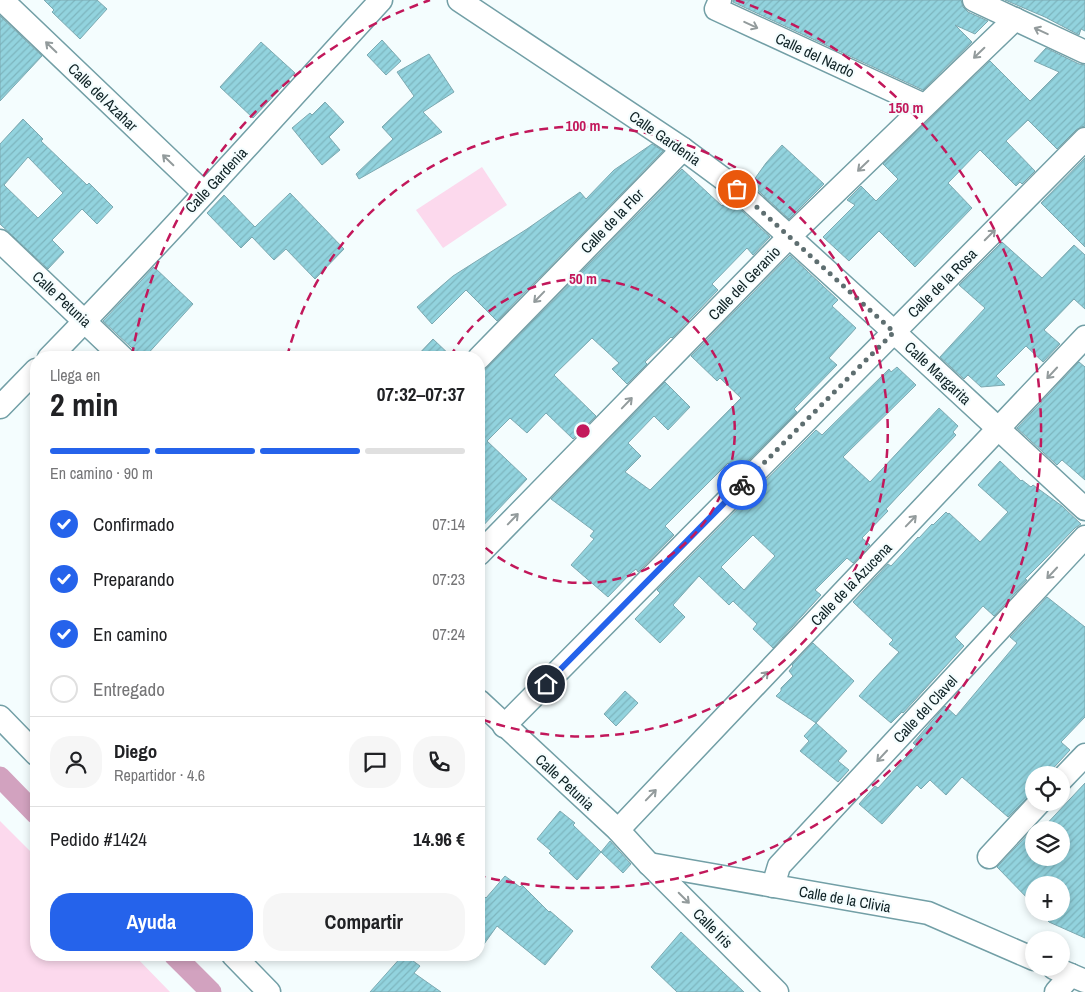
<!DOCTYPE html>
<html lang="es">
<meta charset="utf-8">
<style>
:root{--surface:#fff;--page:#f6f6f6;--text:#202124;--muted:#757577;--line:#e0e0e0;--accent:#2563eb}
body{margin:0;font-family:"Archivo Narrow",sans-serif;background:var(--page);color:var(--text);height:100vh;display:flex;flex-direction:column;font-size:19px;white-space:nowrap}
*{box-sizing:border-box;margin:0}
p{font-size:16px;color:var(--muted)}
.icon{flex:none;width:28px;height:28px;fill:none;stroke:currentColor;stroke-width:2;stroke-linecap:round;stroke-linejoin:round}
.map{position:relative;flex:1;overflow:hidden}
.sheet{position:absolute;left:30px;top:351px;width:455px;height:610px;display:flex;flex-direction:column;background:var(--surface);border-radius:20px;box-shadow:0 2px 8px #0003}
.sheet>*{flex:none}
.controls{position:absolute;left:1025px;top:766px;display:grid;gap:10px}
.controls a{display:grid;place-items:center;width:45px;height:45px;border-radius:50%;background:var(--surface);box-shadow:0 2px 8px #0003;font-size:25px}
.pin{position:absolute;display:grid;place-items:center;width:42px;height:42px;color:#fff;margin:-21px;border:2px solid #fff;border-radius:50%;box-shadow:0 1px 5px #0007}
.courier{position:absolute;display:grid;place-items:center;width:50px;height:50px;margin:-25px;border:4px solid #2563eb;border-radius:50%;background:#fff;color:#222;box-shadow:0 1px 6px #0007}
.overview em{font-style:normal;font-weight:700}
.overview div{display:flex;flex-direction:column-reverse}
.overview{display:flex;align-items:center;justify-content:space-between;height:85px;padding:0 20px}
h1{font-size:32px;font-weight:700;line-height:38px}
.bar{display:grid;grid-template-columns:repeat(4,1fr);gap:8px 5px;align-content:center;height:60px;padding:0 20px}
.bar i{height:6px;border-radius:4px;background:var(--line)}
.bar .selected{background:var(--accent)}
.bar p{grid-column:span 4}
.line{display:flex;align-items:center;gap:12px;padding:0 20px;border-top:1px solid var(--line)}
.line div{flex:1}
.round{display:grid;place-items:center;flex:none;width:52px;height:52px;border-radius:20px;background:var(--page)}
ol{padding:0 20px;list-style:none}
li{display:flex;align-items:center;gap:15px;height:55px}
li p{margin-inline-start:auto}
li .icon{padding:5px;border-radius:50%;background:var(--accent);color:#fff;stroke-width:4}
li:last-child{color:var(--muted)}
li i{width:28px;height:28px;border:2px solid var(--line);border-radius:50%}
.button{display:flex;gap:10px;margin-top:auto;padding:10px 20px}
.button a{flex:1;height:58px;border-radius:20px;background:var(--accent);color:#fff;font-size:20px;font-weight:700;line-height:58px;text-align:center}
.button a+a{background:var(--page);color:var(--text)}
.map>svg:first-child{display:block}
</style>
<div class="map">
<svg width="1085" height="992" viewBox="0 0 1085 992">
<defs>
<pattern id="building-hatch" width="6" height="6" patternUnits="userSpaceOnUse" patternTransform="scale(1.25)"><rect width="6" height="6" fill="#92d3de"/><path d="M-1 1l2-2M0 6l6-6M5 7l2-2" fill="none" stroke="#7db5be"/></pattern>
</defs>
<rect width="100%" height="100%" fill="#f4fdfe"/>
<g fill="#fcd9ed">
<path d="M482,167l25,38 -64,43 -27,-38z"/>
<path d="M0,821l36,36v98h98l36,37h-170z"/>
</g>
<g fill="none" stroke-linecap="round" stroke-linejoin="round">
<g stroke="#d2a2bf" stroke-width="21">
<path d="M0,777l36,37"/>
<path d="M174,955l37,37"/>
</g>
</g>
<g fill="url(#building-hatch)" stroke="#7ca9b1" fill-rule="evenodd">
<path d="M44,0h53l10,9 -27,30 -28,-27 2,-2z"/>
<path d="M733,0h228l2,7 5,5 20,9 -13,13 -20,-9 17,17 -49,48 -160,-74 -30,-14z"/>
<path d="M1005,0h80v31l-4,-2 -2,6 -34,-18z"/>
<path d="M0,16l42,40 -42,45z"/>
<path d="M382,40l19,21 -15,14 -19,-20z"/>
<path d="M261,42l34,31 -42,45 -33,-31z"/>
<path d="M1046,48l33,16 6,1v61l-4,1 -5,3 -19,19 -29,-29 -22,21 29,30 -13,13 -2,-2 -4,4 -36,-36 -32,33 24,25 -57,59 -36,-36 -30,30 -26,-24 32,-32 -8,-5 14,-14 15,15 22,-22 -15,-15 107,-103 40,40 29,-29 -25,-11z"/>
<path d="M429,54l25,38 -31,20 19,20 -83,47 -3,-5 37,-35 -11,-12 32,-31 -17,-24z"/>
<path d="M325,102l19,20 -15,15 11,13 -18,15 -30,-37 18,-15 2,2z"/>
<path d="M23,119l20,20 -2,2 46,44 2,-2 24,24 -16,17 -15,-15 -30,31 12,12 -16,17 -48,-45v-80zM28,157l35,36 -25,25 -34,-33z"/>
<path d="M652,144l11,7 -166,170 -31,-31 -34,34 -15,-17 36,-31 74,-47 53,-37 6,7 28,-29z"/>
<path d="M782,145l42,39 -35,35 -38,-35 15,-21z"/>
<path d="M1085,158v89l-44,-44z"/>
<path d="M682,169l40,37 7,-7 41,38 -17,18 -6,-7 -35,36 6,6 -46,48 -1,-1 -26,25 2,2 -20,20 -15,-15 7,-6 -27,-25 -38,37 42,41 -23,23 -27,-26 -19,20 -17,-15 -23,23 40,38 -48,51v-156l9,-7z"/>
<path d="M290,193l54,56 -29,30 -29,-30 -12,11 -22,-23 -11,11 -34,-35 17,-18 31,32z"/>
<path d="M1002,242l40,36 32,-33 11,10v54l-11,-10 -30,31 16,14 -17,18 -17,-16 -30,30 9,9 -24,2 -13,-12 -4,4 -24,-22 45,-49 -26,-23z"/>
<path d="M790,255l48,45 -6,6 24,22 -27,30 8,7 -43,44 3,3 -60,60 -9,-9 -63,63 9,9 -36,37 -2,-3 -5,4 -23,24 -37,-32 23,-26 -4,-3 4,-5 -43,-32 114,-117 25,25 -22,23 -14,-14 -26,27 13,13 -16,16 25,18 91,-92 -21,-20 -3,3 -26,-25z"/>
<path d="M154,267l39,37 -49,54h-5l-7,-10 -29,-27z"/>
<path d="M433,339l20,19h-38z"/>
<path d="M1079,362l6,5v113l-23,-20 -5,5 -40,-37z"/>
<path d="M897,367l19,18 -73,72 27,25 69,-74 19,18 -5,6 3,3 -56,59 -14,15 2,2 -26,27 8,7 -17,18 -6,-5 -32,32 6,5 -48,53 -20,-19 4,-5 -24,-23 -4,4 -30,-29 -26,29 12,12 -25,26 -25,-24 25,-26 -3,-3 159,-160 6,5 67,-66 2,3zM753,535l22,21 -31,34 -23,-23z"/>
<path d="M1000,461l21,20 1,-1 9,7 2,-2 29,21 19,18 -6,4 -32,33 -18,18 2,1 -33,36 -11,-10 -28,31 9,9 -61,67 -1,-1 -11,11 -32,-27 15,-17 25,-27 -10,-8 4,-4 -40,-38 35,-38 3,2 27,-29 1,1 13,-14 1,1 13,-13 2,2 1,-1 31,29 28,-30 -30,-27z"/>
<path d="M1047,597l38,30v90l-24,25 9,8 -23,25h-13v16l-26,26 -46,-40 -16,18 -16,-15 -9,9 -4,-4 -35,39 -23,-20 16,-18 3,2 38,-42 -3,-3 32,-37 11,10 61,-73 -7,-6z"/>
<path d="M813,643l41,38 -38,42 -40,-27 5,-5v-3l12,-12 -4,-5 4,-5 -1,-1z"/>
<path d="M625,691l13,12 -22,23 -12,-12z"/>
<path d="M816,723l31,28 -9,10 11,9 -11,12 -38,-31 9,-10 -5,-5z"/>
<path d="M1085,783v155l-36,-16 -9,-10h21v-27h-27v20l-37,-38 37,-39v30h27v-28h-20z"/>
<path d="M560,811l15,12 -2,2 28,27 -24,28 -28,-27 2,-2 -14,-12z"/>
<path d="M610,841l21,23 -8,9 -22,-21z"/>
<path d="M505,876l15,11 2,-2 27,27 1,-1 23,20 -28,34 -48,-39 -18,25v-59l7,6z"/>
<path d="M681,932l63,60h-67l-26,-25z"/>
<path d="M403,955h2l15,11 -6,7 27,19h-71z"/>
</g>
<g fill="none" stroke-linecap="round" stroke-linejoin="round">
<g stroke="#729fa6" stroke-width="25">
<g id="street">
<path d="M2,0l202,193"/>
<path d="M459,0l224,149 54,40 157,143 191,177"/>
<path d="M720,0l-4,9 208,96"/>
<path d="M974,0l111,52"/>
<path d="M0,241l123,117"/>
<path d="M49,358c114,-117 222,-238 332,-358"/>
<path d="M479,358l204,-209"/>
<path d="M0,407l36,-37"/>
<path d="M479,554l311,-318 225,-217"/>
<path d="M479,701l139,129 31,34 128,128"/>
<path d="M0,717l36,37"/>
<path d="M504,726l581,-587"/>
<path d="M1061,780l24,-25"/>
<path d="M618,830l467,-493"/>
<path d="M989,857l51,-55"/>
<path d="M649,864l279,49 106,46"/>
<path d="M773,886l6,-20 306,-329"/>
<path d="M233,955l36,37"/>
<path d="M1054,968l31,13"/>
<path d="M1056,992l15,-17"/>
</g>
</g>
<use href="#street" stroke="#fff" stroke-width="22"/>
</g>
<defs><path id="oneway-shaft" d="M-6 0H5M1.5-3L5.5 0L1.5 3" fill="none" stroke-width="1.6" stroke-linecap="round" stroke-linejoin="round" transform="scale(1.25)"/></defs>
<g stroke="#939b9c">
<use href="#oneway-shaft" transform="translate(751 25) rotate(25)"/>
<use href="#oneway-shaft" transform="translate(1041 31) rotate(-155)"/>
<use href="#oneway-shaft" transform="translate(51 47) rotate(-136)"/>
<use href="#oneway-shaft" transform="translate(979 53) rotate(136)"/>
<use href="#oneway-shaft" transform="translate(168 160) rotate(-136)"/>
<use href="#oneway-shaft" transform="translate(863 166) rotate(136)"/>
<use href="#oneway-shaft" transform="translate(990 235) rotate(-45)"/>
<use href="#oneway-shaft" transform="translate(539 297) rotate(134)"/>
<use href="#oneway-shaft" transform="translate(1052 373) rotate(133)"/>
<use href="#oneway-shaft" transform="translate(627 403) rotate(-46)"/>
<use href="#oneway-shaft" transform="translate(513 519) rotate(-46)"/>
<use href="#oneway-shaft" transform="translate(911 521) rotate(-46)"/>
<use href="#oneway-shaft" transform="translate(1052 573) rotate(133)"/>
<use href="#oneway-shaft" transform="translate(763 677) rotate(-46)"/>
<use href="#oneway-shaft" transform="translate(882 756) rotate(133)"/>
<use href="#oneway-shaft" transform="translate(651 795) rotate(-46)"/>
<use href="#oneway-shaft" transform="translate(684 898) rotate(45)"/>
</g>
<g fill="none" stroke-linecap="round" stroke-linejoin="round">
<path stroke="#5e6e70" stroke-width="5" stroke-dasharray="0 9" d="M737,189l157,143 -152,153"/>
<path stroke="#2563eb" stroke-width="6" d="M546,684l196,-199"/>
</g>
<g fill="none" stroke="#c2185b" stroke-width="2.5" stroke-dasharray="9 6">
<path d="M450 357A152 152 0 1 1 479 542"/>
<path d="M287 357A305 305 0 1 1 481 719"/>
<path d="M132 356A457 457 0 0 1 430 0M736 0A457 457 0 0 1 480 876"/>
</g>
<g text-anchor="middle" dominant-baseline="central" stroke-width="4.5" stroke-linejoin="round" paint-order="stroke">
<g font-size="15" fill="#0e2124" stroke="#f4fdfe">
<text transform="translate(815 55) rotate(25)">Calle del Nardo</text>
<text transform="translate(103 97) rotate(44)">Calle del Azahar</text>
<text transform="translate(665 138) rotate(35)">Calle Gardenia</text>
<text transform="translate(216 180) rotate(-47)">Calle Gardenia</text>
<text transform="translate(612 221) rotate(-46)">Calle de la Flor</text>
<text transform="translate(744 283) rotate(-46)">Calle del Geranio</text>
<text transform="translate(942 283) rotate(-45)">Calle de la Rosa</text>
<text transform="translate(62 299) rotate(43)">Calle Petunia</text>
<text transform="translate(938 373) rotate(43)">Calle Margarita</text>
<text transform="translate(851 584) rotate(-46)">Calle de la Azucena</text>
<text transform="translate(925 709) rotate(-47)">Calle del Clavel</text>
<text transform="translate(565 782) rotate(43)">Calle Petunia</text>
<text transform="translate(845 899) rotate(10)">Calle de la Clivia</text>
<text transform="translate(713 928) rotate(45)">Calle Iris</text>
</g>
</g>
<circle cx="583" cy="431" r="8" fill="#c2185b" stroke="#f4fdfe" stroke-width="2.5"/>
<g font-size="15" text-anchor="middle" font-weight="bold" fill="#c2185b" stroke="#f4fdfe" stroke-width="4.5" stroke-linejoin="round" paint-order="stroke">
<text x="906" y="113">150 m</text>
<text x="583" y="131">100 m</text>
<text x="583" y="284">50 m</text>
</g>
</svg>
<div class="controls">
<a><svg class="icon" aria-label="locate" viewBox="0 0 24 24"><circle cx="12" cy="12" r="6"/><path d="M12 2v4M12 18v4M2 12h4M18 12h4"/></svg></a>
<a><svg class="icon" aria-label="layers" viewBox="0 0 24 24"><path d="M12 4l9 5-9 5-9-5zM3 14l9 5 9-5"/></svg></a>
<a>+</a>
<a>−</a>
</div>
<div class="pin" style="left:737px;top:189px;background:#ea580c"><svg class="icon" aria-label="bag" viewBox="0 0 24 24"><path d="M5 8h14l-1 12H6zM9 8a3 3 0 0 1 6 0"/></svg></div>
<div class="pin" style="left:546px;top:684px;background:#1f2937"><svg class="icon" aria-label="home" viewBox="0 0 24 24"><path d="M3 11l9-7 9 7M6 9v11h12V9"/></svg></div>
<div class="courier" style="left:742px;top:485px"><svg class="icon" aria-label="bike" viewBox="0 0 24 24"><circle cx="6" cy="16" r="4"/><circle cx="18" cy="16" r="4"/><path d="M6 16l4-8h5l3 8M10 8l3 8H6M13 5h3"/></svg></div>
<section class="sheet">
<div class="overview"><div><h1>2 min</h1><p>Llega en</p></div><em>07:32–07:37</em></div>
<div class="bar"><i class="selected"></i><i class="selected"></i><i class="selected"></i><i></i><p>En camino · 90 m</p></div>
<ol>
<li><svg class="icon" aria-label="check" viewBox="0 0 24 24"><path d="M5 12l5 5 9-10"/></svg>Confirmado<p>07:14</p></li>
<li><svg class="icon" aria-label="check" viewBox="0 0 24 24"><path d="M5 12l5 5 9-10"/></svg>Preparando<p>07:23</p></li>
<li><svg class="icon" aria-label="check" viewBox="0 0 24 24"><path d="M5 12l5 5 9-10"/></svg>En camino<p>07:24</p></li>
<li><i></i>Entregado</li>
</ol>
<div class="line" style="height:90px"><a class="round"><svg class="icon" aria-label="person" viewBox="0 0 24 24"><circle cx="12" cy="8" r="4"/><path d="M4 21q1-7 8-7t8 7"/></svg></a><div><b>Diego</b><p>Repartidor · 4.6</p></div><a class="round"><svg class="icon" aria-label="chat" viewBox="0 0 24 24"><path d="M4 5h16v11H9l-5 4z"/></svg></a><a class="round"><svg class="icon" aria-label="phone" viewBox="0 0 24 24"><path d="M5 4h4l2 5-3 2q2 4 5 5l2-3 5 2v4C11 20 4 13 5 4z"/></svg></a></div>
<div class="line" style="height:65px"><div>Pedido #1424</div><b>14.96 €</b></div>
<div class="button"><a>Ayuda</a><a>Compartir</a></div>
</section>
</div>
